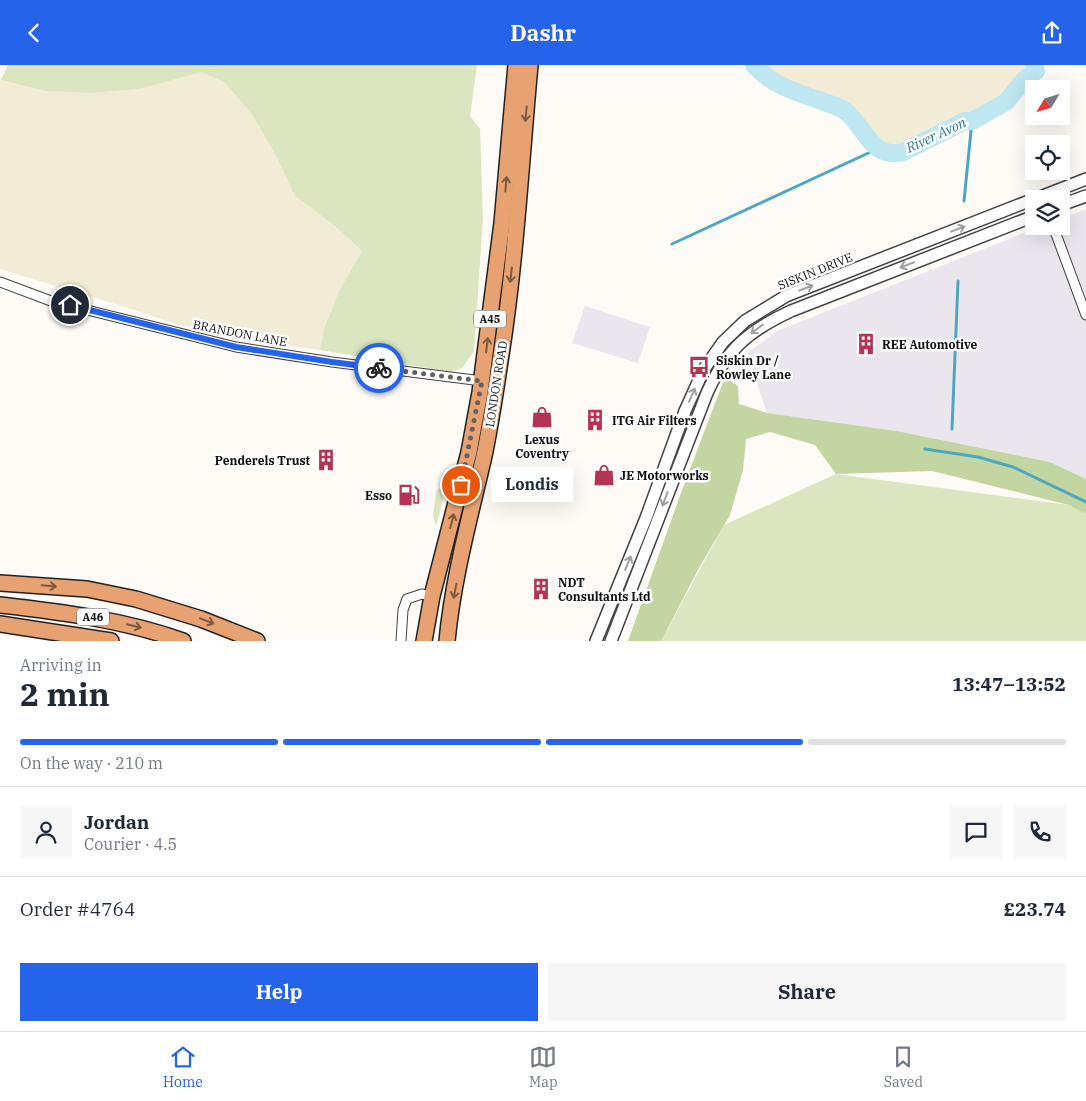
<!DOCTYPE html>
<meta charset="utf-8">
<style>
:root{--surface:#fff;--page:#f6f6f7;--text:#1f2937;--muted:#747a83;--line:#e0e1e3;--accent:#2563eb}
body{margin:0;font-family:"IBM Plex Serif",serif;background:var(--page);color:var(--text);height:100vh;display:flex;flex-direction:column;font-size:19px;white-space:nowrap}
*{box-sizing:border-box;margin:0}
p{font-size:16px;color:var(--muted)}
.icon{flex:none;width:28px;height:28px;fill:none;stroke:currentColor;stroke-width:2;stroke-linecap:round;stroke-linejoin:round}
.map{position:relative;height:576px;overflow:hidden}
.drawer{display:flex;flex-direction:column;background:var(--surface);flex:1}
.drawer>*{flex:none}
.needle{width:32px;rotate:232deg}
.fabs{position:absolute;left:1025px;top:15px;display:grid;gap:10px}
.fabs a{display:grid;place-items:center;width:45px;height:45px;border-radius:0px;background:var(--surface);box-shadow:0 5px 20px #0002;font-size:25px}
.pin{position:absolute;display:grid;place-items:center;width:42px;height:42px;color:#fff;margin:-21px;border:2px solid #fff;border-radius:50%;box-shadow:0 1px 5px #0007}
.courier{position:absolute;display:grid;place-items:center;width:50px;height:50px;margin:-25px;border:4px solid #2563eb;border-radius:50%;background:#fff;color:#222;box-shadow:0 1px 6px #0007}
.bubble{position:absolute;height:35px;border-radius:0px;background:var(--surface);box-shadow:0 5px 20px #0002;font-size:16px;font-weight:800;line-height:35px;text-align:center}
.summary em{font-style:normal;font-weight:800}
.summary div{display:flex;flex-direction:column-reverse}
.summary{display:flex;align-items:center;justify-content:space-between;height:85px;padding:0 20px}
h1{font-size:32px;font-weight:800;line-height:38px}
.bar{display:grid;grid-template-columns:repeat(4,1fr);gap:8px 5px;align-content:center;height:60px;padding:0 20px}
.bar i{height:6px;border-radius:4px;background:var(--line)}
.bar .current{background:var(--accent)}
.bar p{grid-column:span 4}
.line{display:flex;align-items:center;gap:12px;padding:0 20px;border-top:1px solid var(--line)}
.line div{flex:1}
.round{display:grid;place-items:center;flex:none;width:52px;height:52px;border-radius:0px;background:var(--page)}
.primary-button{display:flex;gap:10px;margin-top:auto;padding:10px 20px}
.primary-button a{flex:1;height:58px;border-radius:0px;background:var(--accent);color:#fff;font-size:20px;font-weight:800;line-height:58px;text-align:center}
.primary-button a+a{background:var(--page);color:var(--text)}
header{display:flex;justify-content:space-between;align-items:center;height:65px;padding:0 20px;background:var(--accent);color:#fff;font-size:22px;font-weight:800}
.dock{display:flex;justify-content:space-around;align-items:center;height:70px;border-top:1px solid var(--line);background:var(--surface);font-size:14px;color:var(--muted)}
.dock a{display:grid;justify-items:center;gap:2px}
.dock .current{color:var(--accent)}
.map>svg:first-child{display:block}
</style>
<header><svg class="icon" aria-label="back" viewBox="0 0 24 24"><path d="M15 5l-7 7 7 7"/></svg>Dashr<svg class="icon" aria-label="share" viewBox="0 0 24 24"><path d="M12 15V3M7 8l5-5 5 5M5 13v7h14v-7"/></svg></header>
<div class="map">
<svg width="1086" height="576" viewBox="0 0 1086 576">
<rect width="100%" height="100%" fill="#fefaf5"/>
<g fill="#ebe6ee">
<path d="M1086,144v270l-36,-17 -153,-31 -130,-18 -20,-60 30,-22 265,-105h19v-7z"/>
<path d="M585,241l65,21 -12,36 -66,-20z"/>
</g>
<g fill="#f2ebd6">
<path d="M754,0h280l2,6 -11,8 -19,23 -34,19 -69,31 -8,2 -18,-5 -12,-13 -13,-20 -11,-8 -56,-20 -25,-17z"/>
<path d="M202,7l23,11 28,33 24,42 18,38 40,30 27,25 -23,40 -15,38 -4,21 -102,-15 -45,-12 -48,-16 -125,-38v-189l45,11 46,2 49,-4z"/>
</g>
<g fill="#dbe6c1">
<path d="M8,0h469l-7,51 10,13 3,89 -9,133 -12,17 -11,4 -131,-22 4,-21 15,-38 23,-40 -27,-25 -40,-30 -18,-38 -24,-42 -28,-33 -23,-11 -62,17 -49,4 -46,-2 -44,-11z"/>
<path d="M836,409l233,31 17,9v127h-425l63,-116z"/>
<path d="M447,420l-11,41 -3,-10 3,-25 7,-5z"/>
</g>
<path fill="#c3d5a1" d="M725,312l13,9 1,18 28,9 130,18 153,31 36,17v35l-17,-9 -137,-34 -96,3 -21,-29 -45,-13 -24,7 -3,31 -13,45 -30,51 -39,75h-33l53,-148z"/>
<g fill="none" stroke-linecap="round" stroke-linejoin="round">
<g stroke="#4ca8c1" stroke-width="3">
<path d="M964,136l8,-80"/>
<path d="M672,179l205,-95"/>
<path d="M952,364l6,-148"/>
<path d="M925,384l53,8 35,10 73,35"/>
</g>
<path stroke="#bee7f1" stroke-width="18" d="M754,0c17,20 44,28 68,36 7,3 15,5 22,9 21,15 26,50 59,42l62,-31h7l34,-19 19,-23 11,-8 -2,-6"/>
<g stroke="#434343" stroke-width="11">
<g id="minor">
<path d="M1053,161l33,89"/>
<path d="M0,217l51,19 185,46 96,15 150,19"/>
<path d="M401,576l2,-31 4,-11 15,-5 10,2"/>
</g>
</g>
<g stroke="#434343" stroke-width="14">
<g id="tertiary">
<path d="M1035,134l51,-20"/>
<path d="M1061,140l25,-9"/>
<path d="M596,576l50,-123 39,-107 19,-42 19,-27 22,-21 41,-25 248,-97"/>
<path d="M611,576l96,-248c20,-44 41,-62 84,-82l243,-95"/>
</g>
</g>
<g stroke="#212121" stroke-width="18">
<g id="trunk">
<path d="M0,518l87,6 49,10 65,20 56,22"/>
<path d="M0,540c62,7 124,15 183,36"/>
<path d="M0,559l111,17"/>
<path d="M424,576l8,-45 37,-144 11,-60 22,-169 14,-158"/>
<path d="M447,576c6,-63 23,-124 37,-185 7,-33 12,-68 17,-101 15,-96 20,-193 29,-290"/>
</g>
</g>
<use href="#minor" stroke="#fff" stroke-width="9"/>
<use href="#tertiary" stroke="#fff" stroke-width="11"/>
<use href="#trunk" stroke="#e8a272" stroke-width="15"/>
</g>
<defs><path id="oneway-shaft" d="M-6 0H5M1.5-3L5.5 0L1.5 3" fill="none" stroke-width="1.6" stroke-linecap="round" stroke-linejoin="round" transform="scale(1.25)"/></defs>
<g stroke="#7c5941">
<use href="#oneway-shaft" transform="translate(526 49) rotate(95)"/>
<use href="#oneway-shaft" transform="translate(506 119) rotate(-85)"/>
<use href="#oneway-shaft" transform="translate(511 210) rotate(97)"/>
<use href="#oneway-shaft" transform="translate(487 280) rotate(-83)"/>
<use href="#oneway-shaft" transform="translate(452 456) rotate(-75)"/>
<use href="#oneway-shaft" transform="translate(49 521) rotate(5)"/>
<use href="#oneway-shaft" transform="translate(455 526) rotate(101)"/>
<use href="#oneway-shaft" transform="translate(207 556) rotate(21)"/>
<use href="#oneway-shaft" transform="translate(134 561) rotate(14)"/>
</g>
<g stroke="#9f9f9f">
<use href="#oneway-shaft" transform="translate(958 164) rotate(-21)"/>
<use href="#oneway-shaft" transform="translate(907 200) rotate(159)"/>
<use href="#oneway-shaft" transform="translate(806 223) rotate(-21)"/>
<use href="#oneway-shaft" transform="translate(757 264) rotate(143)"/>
<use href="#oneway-shaft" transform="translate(692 330) rotate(-66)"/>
<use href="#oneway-shaft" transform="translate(665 434) rotate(111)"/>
<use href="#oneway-shaft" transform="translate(628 498) rotate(-68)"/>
</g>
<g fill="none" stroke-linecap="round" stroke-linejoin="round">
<path stroke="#636260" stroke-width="5" stroke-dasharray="0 9" d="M379,303l103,13 -21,104"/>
<path stroke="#2563eb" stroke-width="6" d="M70,240l166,42 96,15 47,6"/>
</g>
<defs>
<g id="building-bare" transform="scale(1.725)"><path d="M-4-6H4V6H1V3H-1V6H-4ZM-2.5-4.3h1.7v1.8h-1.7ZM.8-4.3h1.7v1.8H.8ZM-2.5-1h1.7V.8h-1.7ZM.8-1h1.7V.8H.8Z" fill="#b43553" stroke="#fff" stroke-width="2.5" paint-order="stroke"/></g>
<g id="bus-bare" transform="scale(1.725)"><path d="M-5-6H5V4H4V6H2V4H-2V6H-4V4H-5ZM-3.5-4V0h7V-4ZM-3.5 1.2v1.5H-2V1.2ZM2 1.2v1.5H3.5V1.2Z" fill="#b43553" stroke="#fff" stroke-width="2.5" paint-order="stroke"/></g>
<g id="shop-bare" transform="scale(1.725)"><path d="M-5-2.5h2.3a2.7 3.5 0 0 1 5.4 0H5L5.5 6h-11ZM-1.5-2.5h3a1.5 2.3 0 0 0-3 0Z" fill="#b43553" stroke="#fff" stroke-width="2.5" paint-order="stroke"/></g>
<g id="fuel-bare" transform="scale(1.725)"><path d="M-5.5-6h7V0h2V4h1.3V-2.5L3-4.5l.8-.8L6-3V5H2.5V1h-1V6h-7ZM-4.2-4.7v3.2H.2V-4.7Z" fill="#b43553" stroke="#fff" stroke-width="2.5" paint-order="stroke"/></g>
</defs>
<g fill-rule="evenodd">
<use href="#building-bare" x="866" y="279"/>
<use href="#bus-bare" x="699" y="302"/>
<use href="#shop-bare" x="542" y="352"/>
<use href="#building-bare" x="595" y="355"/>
<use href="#building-bare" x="326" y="395"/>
<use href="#shop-bare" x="604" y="410"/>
<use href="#fuel-bare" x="409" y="430"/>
<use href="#building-bare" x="541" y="524"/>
</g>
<g text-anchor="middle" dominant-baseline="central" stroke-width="5" stroke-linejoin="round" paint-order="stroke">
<g fill="#fff" stroke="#585858" stroke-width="1">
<rect x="474" y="245.5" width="32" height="17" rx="4"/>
<rect x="77" y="543.5" width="32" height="17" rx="4"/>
</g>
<g font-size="11" font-weight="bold" fill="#101010">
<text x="490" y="254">A45</text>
<text x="93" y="552">A46</text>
</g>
<g font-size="12" fill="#101010" stroke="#fff">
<text transform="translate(815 206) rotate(-22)">SISKIN DRIVE</text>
<text transform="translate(240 268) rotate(11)">BRANDON LANE</text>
<text transform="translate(496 319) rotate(-81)">LONDON ROAD</text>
</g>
<g font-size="12" font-weight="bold" fill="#101010" stroke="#fff" text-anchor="start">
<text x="882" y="279">REE Automotive</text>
<text x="716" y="295">Siskin Dr /<tspan x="716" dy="14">Rowley Lane</tspan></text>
<text x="612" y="355">ITG Air Filters</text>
<text x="542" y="374" text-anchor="middle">Lexus<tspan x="542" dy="14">Coventry</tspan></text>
<text x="310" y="395" text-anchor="end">Penderels Trust</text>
<text x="620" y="410">JE Motorworks</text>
<text x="392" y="430" text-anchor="end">Esso</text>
<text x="558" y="517">NDT<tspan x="558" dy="14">Consultants Ltd</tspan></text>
</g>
<g font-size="14" font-style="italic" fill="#257b97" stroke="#fff">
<text transform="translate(936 70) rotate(-25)">River Avon</text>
</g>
</g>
</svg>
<div class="fabs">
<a><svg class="needle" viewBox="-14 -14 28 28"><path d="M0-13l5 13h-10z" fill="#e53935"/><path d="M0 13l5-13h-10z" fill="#747a83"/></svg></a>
<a><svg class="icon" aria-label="locate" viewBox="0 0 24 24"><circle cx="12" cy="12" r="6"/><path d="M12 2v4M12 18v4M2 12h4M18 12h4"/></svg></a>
<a><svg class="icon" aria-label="layers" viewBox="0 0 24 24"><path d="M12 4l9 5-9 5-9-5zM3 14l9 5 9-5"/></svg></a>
</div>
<div class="pin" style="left:461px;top:420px;background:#ea580c"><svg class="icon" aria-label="bag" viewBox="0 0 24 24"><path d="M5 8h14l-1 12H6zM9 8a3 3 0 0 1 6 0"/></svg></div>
<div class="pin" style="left:70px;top:240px;background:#1f2937"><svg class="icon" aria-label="home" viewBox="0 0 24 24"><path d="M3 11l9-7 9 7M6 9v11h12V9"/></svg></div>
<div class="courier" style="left:379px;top:303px"><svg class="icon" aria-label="bike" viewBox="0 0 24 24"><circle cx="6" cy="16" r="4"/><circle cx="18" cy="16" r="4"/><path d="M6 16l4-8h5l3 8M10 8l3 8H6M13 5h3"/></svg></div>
<div class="bubble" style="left:491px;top:402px;width:82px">Londis</div>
</div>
<section class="drawer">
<div class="summary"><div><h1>2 min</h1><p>Arriving in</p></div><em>13:47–13:52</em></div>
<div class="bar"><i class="current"></i><i class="current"></i><i class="current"></i><i></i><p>On the way · 210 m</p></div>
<div class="line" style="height:90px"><a class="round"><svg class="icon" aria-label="person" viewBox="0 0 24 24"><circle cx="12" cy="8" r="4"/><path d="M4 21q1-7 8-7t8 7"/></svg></a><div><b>Jordan</b><p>Courier · 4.5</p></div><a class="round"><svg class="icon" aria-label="chat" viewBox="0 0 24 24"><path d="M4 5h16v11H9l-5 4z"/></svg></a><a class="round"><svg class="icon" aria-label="phone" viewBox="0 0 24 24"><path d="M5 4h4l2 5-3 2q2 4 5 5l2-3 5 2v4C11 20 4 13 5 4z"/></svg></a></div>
<div class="line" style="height:65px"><div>Order #4764</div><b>£23.74</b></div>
<div class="primary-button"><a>Help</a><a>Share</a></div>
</section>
<nav class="dock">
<a class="current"><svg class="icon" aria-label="home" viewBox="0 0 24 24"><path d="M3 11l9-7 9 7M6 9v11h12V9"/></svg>Home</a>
<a><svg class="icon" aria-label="map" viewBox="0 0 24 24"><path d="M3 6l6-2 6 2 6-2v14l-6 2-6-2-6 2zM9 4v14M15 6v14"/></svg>Map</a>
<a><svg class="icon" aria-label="saved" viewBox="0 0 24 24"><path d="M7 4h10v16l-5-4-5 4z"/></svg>Saved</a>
</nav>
